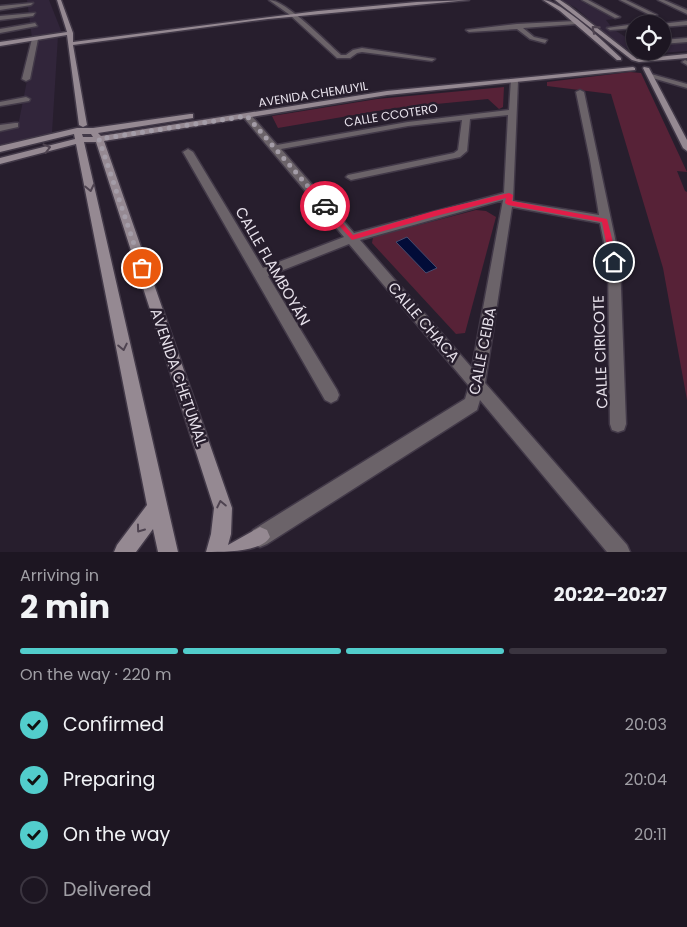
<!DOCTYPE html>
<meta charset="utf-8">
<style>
:root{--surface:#1d1622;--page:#2a232f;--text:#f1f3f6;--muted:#a09fa5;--line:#3b3540;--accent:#52cdcc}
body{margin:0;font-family:Poppins,sans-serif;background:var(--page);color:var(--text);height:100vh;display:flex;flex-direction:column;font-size:19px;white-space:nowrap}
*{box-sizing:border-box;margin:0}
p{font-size:16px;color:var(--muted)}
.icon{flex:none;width:28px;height:28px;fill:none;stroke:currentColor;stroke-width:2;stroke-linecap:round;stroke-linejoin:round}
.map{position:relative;height:552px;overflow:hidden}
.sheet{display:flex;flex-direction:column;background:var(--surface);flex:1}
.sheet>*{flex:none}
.fabs{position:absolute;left:626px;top:15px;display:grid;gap:10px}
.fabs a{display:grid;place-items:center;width:45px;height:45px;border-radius:50%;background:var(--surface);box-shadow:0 1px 4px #0004,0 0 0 1px var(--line);font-size:25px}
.pin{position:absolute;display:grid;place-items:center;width:42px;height:42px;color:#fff;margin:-21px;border:2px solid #fff;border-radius:50%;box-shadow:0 1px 5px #0007}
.courier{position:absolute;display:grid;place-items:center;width:50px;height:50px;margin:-25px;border:4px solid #e11d48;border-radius:50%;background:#fff;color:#222;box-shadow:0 1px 6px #0007}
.head em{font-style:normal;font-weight:700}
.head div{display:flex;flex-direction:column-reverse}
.head{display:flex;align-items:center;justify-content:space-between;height:85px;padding:0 20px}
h1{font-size:32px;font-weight:700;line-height:38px}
.bar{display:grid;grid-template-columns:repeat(4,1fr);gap:8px 5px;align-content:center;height:60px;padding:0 20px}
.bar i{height:6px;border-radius:4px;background:var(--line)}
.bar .active{background:var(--accent)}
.bar p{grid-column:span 4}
ol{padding:0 20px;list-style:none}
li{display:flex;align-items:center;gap:15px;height:55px}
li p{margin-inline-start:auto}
li .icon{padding:5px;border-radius:50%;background:var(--accent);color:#111;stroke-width:4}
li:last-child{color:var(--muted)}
li i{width:28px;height:28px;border:2px solid var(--line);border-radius:50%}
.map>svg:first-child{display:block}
</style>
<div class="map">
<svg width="687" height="552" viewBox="0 0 687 552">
<rect width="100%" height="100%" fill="#271e2d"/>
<g fill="#31253a">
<path d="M27,0h22l13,33 -30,5z"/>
<path d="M561,0h18l36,19 -9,1 7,9 22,14v8h27l1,-7 24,-1v8l-51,4 -34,-24 -26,-23z"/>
<path d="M58,36l-6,97 -52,13v-15l18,-5 17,-86z"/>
</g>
<g fill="#572237">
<path d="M630,72l11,1 46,99 -10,-1 8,20 2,1v208l-24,-132 -52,-174 -64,-8v-4z"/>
<path d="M504,87l-1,20 -4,2 -11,-10 -93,9 -117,20 -6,-12 105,-17z"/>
<path d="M476,210l10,1 10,6 -31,116 -9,1 -84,-91 1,-6z"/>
</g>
<path fill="#020c38" stroke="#474c6e" d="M407,237l30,31 -11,5 -30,-31z"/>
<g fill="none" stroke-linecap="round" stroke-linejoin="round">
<g stroke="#423948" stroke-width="3">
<g id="street">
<path d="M269,0c17,0 57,42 72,55h5l7,-5 9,-2 73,11 -3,2 -70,-9 -5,1 -7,5h-13l-47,-43z"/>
<path d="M582,0h6l32,17 -5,1z"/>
<path d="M620,0h6l31,15 -5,1z"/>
<path d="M658,0h6l23,10v4z"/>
<path d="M33,3l-2,2 -31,5v-4z"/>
<path d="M35,13l-2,3 -33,4v-4z"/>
<path d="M575,21l2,3 -54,4 11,9 13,3 -2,3 -15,-4 -13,-10 -48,3 -3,-2 51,-6z"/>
<path d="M687,21v4l-25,2v-3h-2z"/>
<path d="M35,23l2,3 -37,7v-4z"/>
<path d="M635,24v4l-25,2 -3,-2z"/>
<path d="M35,37l3,2 -8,40 -4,2 -4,-2 10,-40z"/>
<path d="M687,38v4l-25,2v-4z"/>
<path d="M685,60l2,1v4l-5,-3z"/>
<path d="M651,74l36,10v4l-38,-11 -1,-1z"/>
<path d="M511,79l7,2 -5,120 86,14 -9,-55 -14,-68 4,-2 4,2 36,170 6,162 -2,6 -6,2 -6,-2 -2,-6 -2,-162 -8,-39 -88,-16 -27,176 142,162 3,7h-23l-127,-152 -3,10 -210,134 -7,3 -7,-3 -3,-7 3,-7 212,-131 4,-13 -120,-142 -81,32 69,114 2,5 -2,5 -6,3 -6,-3 -142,-248 5,-3 5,3 70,116 81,-31 -100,-119v-4h6l27,31 131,-23 101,-12zM508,115l-4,78 -150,40 -73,-84 127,-23 54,-6 -4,30 -4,3 -106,22 -2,2 5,3 109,-23 7,-6 3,-32zM503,200l-31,168 -112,-128z"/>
<path d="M26,97l4,2 -1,2 -29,5v-4z"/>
<path d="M15,123h3v4l-18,4v-6z"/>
</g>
</g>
<g stroke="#423948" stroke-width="3">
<g id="secondary">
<path d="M57,0h4l12,33v9l245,-31 99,-9 52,-2 -201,19 -195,26 14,80 -4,2 -4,-2 -12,-90 -67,11v-4l67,-10z"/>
<path d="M543,0c18,0 63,44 78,58v2h-4l-57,-49z"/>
<path d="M555,0h5l9,6 68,53 50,-5v4l-48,4 -7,-2z"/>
<path d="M633,67l2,1v2l-248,25 -283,46 128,367 -1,26 -3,11 32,-18 7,3 3,7c-9,15 -44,15 -64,15l5,-18 3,-26 -118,-366h-12l94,410h-20l-5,-23 -17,23h-22l3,-7 30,-40 -71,-361 -76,20v-6l75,-19 -1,-5 -74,18v-6l77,-18h16l97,-14h3v4l-95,15 3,3 286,-45zM82,134h9l2,3h-10z"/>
<path d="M644,67l5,1 38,72v11l-4,-3 -40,-80z"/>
</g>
</g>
<use href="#street" fill="#6b6369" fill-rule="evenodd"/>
<use href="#secondary" fill="#958992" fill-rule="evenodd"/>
</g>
<defs><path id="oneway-chevron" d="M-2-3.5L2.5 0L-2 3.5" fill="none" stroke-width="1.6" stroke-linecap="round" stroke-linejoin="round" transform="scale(1.25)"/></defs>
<g stroke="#4e4350">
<use href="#oneway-chevron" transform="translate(595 29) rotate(-139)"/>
<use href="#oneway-chevron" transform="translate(47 148) rotate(-14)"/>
<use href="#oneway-chevron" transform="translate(90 188) rotate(78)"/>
<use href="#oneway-chevron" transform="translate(123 347) rotate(78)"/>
<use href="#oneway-chevron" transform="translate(221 504) rotate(-102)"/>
<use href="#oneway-chevron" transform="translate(140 529) rotate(126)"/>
</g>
<path fill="#e11d48" d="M509,193l4,2 -1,6 95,18 11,43 -2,2 -2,1 -4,-3 -8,-40 -94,-17 -3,-2 1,-5 -70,18 -84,24 -31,-34 6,-1 26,30 81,-24z"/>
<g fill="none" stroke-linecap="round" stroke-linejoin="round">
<path stroke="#a49da8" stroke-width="5" stroke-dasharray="0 9" d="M142,268l-43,-129 148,-23 78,90"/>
</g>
<g text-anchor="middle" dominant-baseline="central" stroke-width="5" stroke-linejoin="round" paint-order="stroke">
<g font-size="12" fill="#e7e1eb" stroke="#271e2d">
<text transform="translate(313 94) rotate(-9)">AVENIDA CHEMUYIL</text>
<text transform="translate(391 115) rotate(-9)">CALLE CCOTERO</text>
</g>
<g font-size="15" fill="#e7e1eb" stroke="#271e2d">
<text transform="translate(273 266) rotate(60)">CALLE FLAMBOYÁN</text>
<text transform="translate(424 322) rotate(49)">CALLE CHACA</text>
<text transform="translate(482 351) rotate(-79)">CALLE CEIBA</text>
<text transform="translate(600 352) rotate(-92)">CALLE CIRICOTE</text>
<text transform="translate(179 377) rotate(71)">AVENIDA CHETUMAL</text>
</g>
</g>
</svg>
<div class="fabs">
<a><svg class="icon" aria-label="locate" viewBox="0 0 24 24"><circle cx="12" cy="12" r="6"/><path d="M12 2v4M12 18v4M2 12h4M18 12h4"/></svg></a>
</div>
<div class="pin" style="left:142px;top:268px;background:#ea580c"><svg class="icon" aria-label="bag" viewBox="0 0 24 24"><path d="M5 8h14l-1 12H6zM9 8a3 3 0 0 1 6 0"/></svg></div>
<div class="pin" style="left:614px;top:262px;background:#1f2937"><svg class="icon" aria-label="home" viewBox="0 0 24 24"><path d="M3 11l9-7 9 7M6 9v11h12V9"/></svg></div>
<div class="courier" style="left:325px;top:206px"><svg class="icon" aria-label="car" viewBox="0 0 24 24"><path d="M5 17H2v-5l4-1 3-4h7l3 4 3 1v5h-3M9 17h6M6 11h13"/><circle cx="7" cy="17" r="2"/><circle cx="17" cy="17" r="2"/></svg></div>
</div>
<section class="sheet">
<div class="head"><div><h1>2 min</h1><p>Arriving in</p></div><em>20:22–20:27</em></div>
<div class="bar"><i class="active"></i><i class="active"></i><i class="active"></i><i></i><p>On the way · 220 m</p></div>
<ol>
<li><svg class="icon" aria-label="check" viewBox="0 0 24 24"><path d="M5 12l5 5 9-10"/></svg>Confirmed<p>20:03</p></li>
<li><svg class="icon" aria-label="check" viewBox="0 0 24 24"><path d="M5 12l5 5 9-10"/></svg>Preparing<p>20:04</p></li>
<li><svg class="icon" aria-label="check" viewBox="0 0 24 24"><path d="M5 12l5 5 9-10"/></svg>On the way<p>20:11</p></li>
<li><i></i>Delivered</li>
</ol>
</section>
